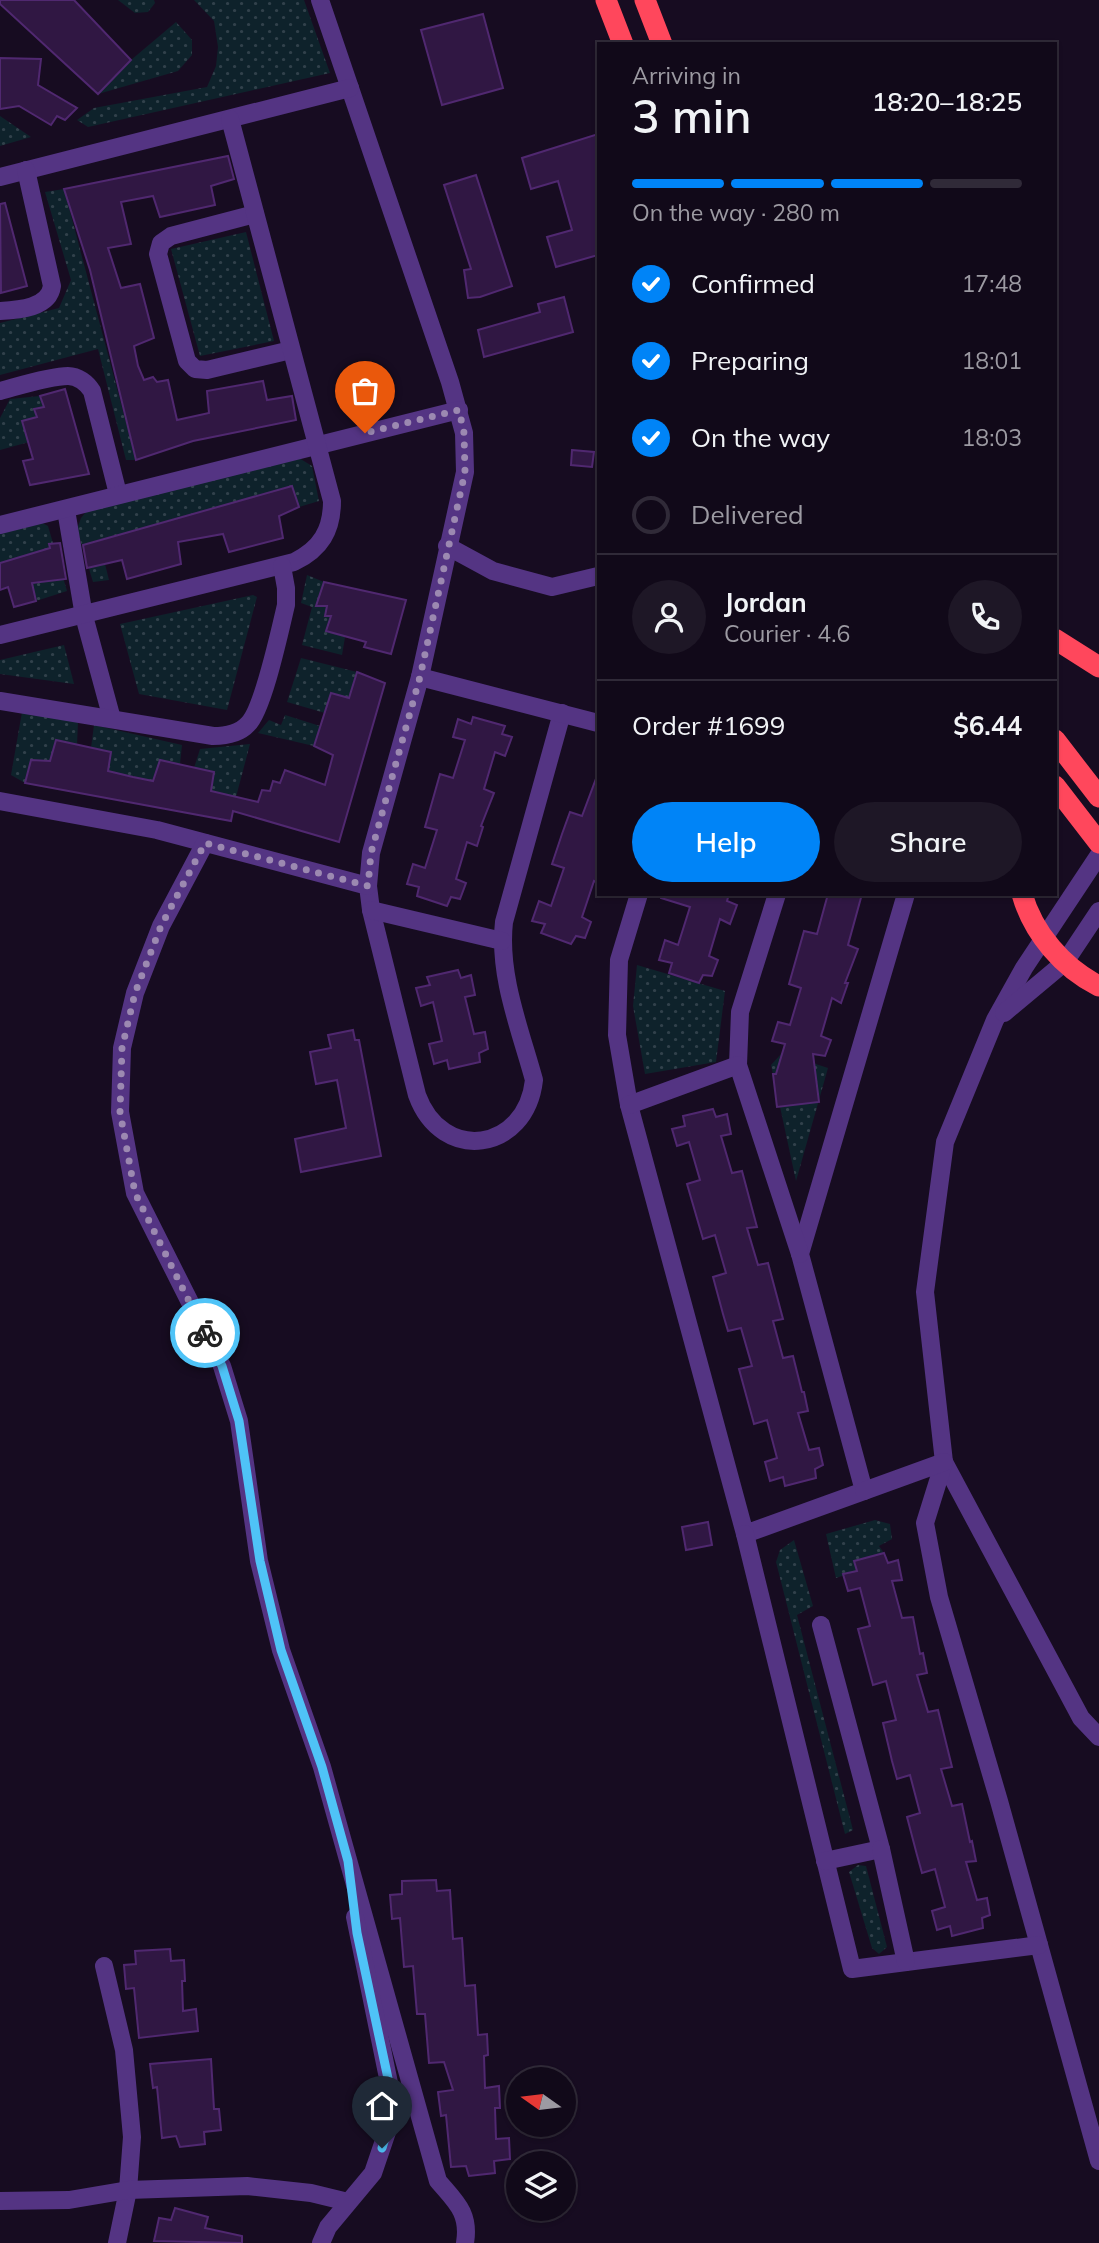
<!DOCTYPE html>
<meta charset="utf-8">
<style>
:root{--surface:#110919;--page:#1e1726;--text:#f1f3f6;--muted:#9c9aa2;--line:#302a38;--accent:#0084f7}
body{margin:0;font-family:Mulish,sans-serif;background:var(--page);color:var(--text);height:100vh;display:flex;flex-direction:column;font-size:26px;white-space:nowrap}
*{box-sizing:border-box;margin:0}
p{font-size:23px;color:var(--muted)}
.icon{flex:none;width:38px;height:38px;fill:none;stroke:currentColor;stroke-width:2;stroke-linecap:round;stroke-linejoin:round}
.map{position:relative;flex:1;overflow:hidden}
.drawer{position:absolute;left:597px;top:42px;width:460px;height:854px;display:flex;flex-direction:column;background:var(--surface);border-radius:0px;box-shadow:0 2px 5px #0004,0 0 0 2px var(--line)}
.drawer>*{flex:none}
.needle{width:46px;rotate:284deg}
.controls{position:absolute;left:506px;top:2067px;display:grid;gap:14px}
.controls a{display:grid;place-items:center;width:70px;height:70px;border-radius:50%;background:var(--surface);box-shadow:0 2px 5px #0004,0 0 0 2px var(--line);font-size:35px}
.pin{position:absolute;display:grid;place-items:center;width:60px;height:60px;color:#fff;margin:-72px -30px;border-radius:50% 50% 50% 0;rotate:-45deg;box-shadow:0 0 7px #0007}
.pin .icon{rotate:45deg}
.courier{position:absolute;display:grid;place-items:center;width:70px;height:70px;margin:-35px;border:5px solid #4fc3f7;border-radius:50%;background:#fff;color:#222;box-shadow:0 2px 9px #0007}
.headline em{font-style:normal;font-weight:600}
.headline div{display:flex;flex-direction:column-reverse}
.headline{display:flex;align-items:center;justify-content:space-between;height:119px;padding:0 35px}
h1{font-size:46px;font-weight:600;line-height:52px}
.bar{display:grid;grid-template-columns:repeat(4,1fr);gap:10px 7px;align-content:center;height:84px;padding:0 35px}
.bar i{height:9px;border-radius:5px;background:var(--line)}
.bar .current{background:var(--accent)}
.bar p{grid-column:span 4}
.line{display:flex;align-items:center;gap:18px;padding:0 35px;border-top:2px solid var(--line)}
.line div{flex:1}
.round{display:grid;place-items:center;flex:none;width:74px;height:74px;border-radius:37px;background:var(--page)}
ol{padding:0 35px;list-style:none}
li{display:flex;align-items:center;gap:21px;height:77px}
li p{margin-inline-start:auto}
li .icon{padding:7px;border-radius:50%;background:var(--accent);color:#fff;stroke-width:4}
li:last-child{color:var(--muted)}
li i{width:38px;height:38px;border:4px solid var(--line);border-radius:50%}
.primary-button{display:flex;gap:14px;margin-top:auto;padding:14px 35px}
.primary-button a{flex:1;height:80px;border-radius:42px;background:var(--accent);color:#fff;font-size:28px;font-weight:600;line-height:80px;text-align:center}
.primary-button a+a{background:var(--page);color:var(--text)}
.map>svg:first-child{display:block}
</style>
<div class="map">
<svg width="1099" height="2243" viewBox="0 0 1099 2243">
<defs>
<pattern id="garden-dots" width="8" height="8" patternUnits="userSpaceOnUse" patternTransform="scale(1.75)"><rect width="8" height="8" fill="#0e222b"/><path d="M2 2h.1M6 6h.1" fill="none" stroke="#31414b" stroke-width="1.8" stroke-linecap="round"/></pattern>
</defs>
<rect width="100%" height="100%" fill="#170c21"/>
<g fill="url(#garden-dots)">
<path d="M118,0h36l1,3 -7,9 -13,1z"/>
<path d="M194,0h110l26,73 -242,54 -11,-7 17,-12 113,-21 9,-21 2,-19 -4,-26z"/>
<path d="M176,22l16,18v15l-14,16 -80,23 33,-34z"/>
<path d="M0,116l31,21 -31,9z"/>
<path d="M64,189l72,271h-10l-28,-111 -98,26v-52l59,-15 12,-28 -26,-88z"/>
<path d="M246,232l28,109 -74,15 -29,-107z"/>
<path d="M40,396l4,11 -9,2 2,8 -15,5 5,16 12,-4 1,5 -40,11v-32l10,-19z"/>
<path d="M299,458l13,8 7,35 -20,6 -7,-21 -201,56 6,24 8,-2 4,16 -16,2 -16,-53 4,-11 8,-10z"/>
<path d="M37,520l11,6 19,65 -31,10 -5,-21 12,-30 -43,13v-34z"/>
<path d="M307,575l17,7 -7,23 10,1 -2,10h6l-5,15 19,6 -3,18 -40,-10 10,-38 -11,-4z"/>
<path d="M253,595l4,2 -30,113 -88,-16 -19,-70z"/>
<path d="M64,645l10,39 -74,-10v-14z"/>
<path d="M301,658l56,14 -8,26 -18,-5 -6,20 -38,-11z"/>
<path d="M22,712l56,10 -1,23 -21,-5 -6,21 -25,22 -14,-8z"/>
<path d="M285,715l35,11 -6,20 -56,-13 11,-13 12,5z"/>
<path d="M94,725l88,20 -2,19 -20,-4 -7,21 -45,-10 3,-19 -20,-4z"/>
<path d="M250,744l-14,53 -25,-6 3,-19 -20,-4 6,-19z"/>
<path d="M637,965l88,26 -9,71 -71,12 -12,-68z"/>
<path d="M782,1053l46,15 -32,113 -25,-116z"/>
<path d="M875,1520l15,4 2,15 -13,7 5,7 -30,8 3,10 -21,7 -10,-44z"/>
<path d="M794,1540l19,66 -16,9 56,215 -8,4 -69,-272 4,-12z"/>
<path d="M858,1865l8,1 21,81 -8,7 -7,-6 -23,-76z"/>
</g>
<g fill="#301743" stroke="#502870" stroke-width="2">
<path d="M0,0h74l57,60 -33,34 -98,-90z"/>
<path d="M483,14l20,74 -61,17 -21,-75z"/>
<path d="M0,58l41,1 -3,26 39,23 -12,12 -8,-4 -6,9 -32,-19 -19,3z"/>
<path d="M598,134v121l-42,12 -9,-30 25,-7 -14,-49 -27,8 -9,-31z"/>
<path d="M228,156l6,23 -23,7 4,19 -55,12 -7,-21 -32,6 10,42 -23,4 13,40 19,-4 14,54 -20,8 4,20 6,14 9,-3 4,5 11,-2 9,40 32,-7 -2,-22 56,-10 4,19 25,-4 4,24 -103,21 -57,19 -46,-190 -26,-81z"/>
<path d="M476,175l36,111 -32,11 -12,1 -4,-28 7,-1 -27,-84z"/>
<path d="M5,203l22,83 -26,7 -1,-89z"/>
<path d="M564,297l9,35 -89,25 -6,-27 62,-18 -2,-8z"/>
<path d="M65,389l24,85 -59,11 -7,-24 10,-2 -11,-38 15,-4 -3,-8 10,-2 -4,-11z"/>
<path d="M572,450l22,2 -2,15 -21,-2z"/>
<path d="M292,486l7,21 -20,9 4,22 -54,14 -6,-18 -45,8 3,22 -54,15 -5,-19 -35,8 -4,-23z"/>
<path d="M60,543l6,36 -34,4 4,18 -22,6 -6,-20 -8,3v-27l50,-15 -1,-4z"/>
<path d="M324,582l82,18 -15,54 -27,-7 2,-5 -40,-11 5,-15h-6l2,-10h-11z"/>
<path d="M357,672l28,11 -46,159 -106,-31 -2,10 -206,-38 6,-23 19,1 6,-21 55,12 -3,19 25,6 20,4 7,-21 54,12 -3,19 47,11 4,-12 8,1 3,-10 7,2 5,-13 40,15 8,-30 -19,-9 17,-53 18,5z"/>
<path d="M473,717l32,9 -3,8 10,3 -7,19 -10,-4 -11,37 10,4 -13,33 2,1 -6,19 -10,-4 -11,37 10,4 -6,16 -9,-2 -4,9 -30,-10 2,-9 -12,-3 6,-20 12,4 12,-38 -12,-3 15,-53 13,4 12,-38 -12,-3 5,-18 13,5z"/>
<path d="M597,776h1v107l-4,-2 -12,36 9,5 -6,16 -9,-2 -5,8 -30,-11 4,-9 -13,-3 7,-20 12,5 13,-38 -12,-4 10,-30 8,-22 12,4z"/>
<path d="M661,894h68l-2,7 10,4 -7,19 -10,-5 -11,37 9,4 -6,16 -9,-1 -4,8 -30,-10 3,-10 -13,-3 6,-20 13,5 12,-38 -29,-9z"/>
<path d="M828,894h34l-14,51 10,4 -13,34h3l-7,20 -9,-5 -11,38 10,4 -6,16 -12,-2 6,48 -42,5 -4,-33h3l9,-30 -13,-3 6,-19 12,3 11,-37 -12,-4 15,-53 13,3z"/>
<path d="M458,970l3,8 10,-3 4,20 -10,2 9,37 11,-2 3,17 -9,4 1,9 -31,7 -2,-9 -13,4 -5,-20 13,-3 -9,-39 -12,4 -5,-18 14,-3 -3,-8z"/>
<path d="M353,1030l2,10h4l22,116 -80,16 -6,-33 51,-11 -9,-48 -21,4 -6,-32 21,-4 -3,-13z"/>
<path d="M713,1109l3,8 11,-3 4,20 -10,2 11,37 10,-2 15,56 -10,1 11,37 10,-2 15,56 -10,2 10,37 10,-2 9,36h2l4,19 -10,2 11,37 10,-2 4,17 -8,4 1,9 -31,8 -2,-9 -13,4 -5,-19 12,-4 -10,-38 -13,4 -15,-55 13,-3 -11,-38 -13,3 -5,-17 -10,-37 13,-4 -11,-38 -12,4 -16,-55 13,-4 -11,-38 -12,4 -5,-17 13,-3 -2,-10z"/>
<path d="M708,1522l4,23 -26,5 -4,-23z"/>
<path d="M884,1553l4,10 10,-3 4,20 -10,1 10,37 11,-1 7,37 3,-1 4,20 -10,2 11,37 10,-2 14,57 -11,2 11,37 10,-2 8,38 2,-1 4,20 -10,1 11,38 10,-2 3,17 -8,3 1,10 -31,8 -2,-10 -13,4 -5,-19 13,-4 -10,-38 -13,4 -5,-18 -10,-38 13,-4 -10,-38 -13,4 -5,-18 -9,-38 13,-3 -10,-39 -13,4 -15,-56 12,-3 -10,-38 -12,3 -5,-17 14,-3 -3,-10z"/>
<path d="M436,1880l1,11 13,-1 3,49 9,-1 3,48 10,-1 3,50 9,-1 1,21 -4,1 1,32 14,-2 1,22h-5l1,31 13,-1 1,21 -16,2 1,12 -26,3 -3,-10 -15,1 -5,-52 -5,1 -3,-24 15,-2 -9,-28 -15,1 -4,-49h-8l-4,-48 -9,1 -4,-49 -8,1 -2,-24 12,-1v-13z"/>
<path d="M170,1949l1,12 13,-1 1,21h-3l1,30 13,-2 2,22 -59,7 -5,-50 -8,1 -2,-24 12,-1 -1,-13z"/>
<path d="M211,2059l3,50h5l2,21 -17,2 1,12 -25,3 -4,-11 -14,2 -5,-51 -4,1 -3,-24z"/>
<path d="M175,2208l33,9 -3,11 37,8v7l-88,-2 5,-23 12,2z"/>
</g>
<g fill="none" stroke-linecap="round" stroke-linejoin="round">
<g stroke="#543483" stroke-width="18">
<path d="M320,0l130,382 14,51 1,39 -45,205 -49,176 -3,33 3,24 46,185c25,69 109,57 117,-15 -14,-51 -36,-105 -30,-158l58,-209"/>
<path d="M0,177l350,-89"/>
<path d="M255,214l-84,22 -10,7 -3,11 29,107 8,8 12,1 84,-20"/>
<path d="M0,311c19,-1 49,-3 52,-25l-26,-116"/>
<path d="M0,391c19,-5 50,-15 68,-15 10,0 19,7 24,15l26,103"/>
<path d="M66,510l18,106 28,103"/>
<path d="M0,525l459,-115"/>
<path d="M447,546l46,25 59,16 46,-11"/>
<path d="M0,635l294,-73c27,-13 38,-32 38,-61l-102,-382"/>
<path d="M420,677l178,46"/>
<path d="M0,701l213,35c13,0 26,-2 35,-12 15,-14 32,-94 38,-119v-17l-4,-22"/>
<path d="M0,801l157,29 211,56"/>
<path d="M205,843l-44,83 -26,67 -13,55 -2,64 15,81 87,173 17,55 20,140 22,89 41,117 116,414c18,21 32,32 27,62"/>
<path d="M1099,855l-75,113 -29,52 -50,122 -20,150 19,170 137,256 18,19"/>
<path d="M639,894l-20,66 -2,75 12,70 116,429 119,-43 -64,-237 106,-360"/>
<path d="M371,910l131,31"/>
<path d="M1004,1013l61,-51 34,-51"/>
<path d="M738,1065l2,-53 37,-118"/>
<path d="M629,1105l109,-40 62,189"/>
<path d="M944,1462l-19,61 14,74 60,204 100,360"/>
<path d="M864,1491l80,-29"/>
<path d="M745,1534l107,435 187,-24"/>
<path d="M821,1625l60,224 -56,12"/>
<path d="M881,1849l25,113"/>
<path d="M104,1966l20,84 8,87 -4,53 -11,53"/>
<path d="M0,2201l69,-1 59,-10 119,-4 64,7 37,9"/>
<path d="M321,2243l7,-16 45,-54 17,-50 -1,-40 -34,-166"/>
</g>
<g stroke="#ff475c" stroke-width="21">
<path d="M606,0l17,44"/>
<path d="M645,0l17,44"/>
<path d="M1055,639l44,28"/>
<path d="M1055,740l44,57"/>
<path d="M1055,786l44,57"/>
<path d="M1022,894c11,39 41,74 77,92"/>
</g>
</g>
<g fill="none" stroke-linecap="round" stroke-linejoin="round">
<path stroke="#9c89b1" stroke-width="7" stroke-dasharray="0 12.6" d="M205,1333l-70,-140 -15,-81 2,-64 13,-55 26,-67 44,-83 163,43 3,-33 49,-176 45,-205 -1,-39 -5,-23 -94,23"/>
<path stroke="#4fc3f7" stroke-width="9" d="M205,1333l17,33 17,55 21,140 21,89 41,117 26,94 9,72 32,150 1,40 -8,25"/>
</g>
</svg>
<div class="controls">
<a><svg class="needle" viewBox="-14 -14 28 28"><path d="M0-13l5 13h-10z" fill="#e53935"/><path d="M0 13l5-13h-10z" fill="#9c9aa2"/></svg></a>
<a><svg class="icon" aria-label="layers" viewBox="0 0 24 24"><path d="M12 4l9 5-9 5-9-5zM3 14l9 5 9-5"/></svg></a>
</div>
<div class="pin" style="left:365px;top:433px;background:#ea580c"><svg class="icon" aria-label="bag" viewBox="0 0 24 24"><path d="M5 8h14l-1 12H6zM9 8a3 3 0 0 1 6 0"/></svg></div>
<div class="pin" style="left:382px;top:2148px;background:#1f2937"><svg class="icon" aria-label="home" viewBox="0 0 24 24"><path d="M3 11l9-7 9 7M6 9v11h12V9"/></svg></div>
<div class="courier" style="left:205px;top:1333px"><svg class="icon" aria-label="bike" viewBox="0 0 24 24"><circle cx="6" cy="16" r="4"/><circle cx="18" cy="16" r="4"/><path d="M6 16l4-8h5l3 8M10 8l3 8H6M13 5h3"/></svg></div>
<section class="drawer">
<div class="headline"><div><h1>3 min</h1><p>Arriving in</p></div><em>18:20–18:25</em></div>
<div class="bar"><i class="current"></i><i class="current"></i><i class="current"></i><i></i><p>On the way · 280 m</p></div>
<ol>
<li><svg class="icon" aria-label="check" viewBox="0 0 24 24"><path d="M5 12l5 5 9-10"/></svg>Confirmed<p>17:48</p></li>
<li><svg class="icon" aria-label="check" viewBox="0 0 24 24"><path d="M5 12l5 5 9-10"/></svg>Preparing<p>18:01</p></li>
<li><svg class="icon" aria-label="check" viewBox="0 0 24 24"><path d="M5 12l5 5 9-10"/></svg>On the way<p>18:03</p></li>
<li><i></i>Delivered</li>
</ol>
<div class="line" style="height:126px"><a class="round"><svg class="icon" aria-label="person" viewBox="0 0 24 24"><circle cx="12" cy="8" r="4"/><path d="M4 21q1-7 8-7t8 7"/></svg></a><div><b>Jordan</b><p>Courier · 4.6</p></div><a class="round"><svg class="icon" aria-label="phone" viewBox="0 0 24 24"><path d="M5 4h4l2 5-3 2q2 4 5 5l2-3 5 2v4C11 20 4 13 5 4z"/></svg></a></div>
<div class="line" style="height:91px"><div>Order #1699</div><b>$6.44</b></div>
<div class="primary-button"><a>Help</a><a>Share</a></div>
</section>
</div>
